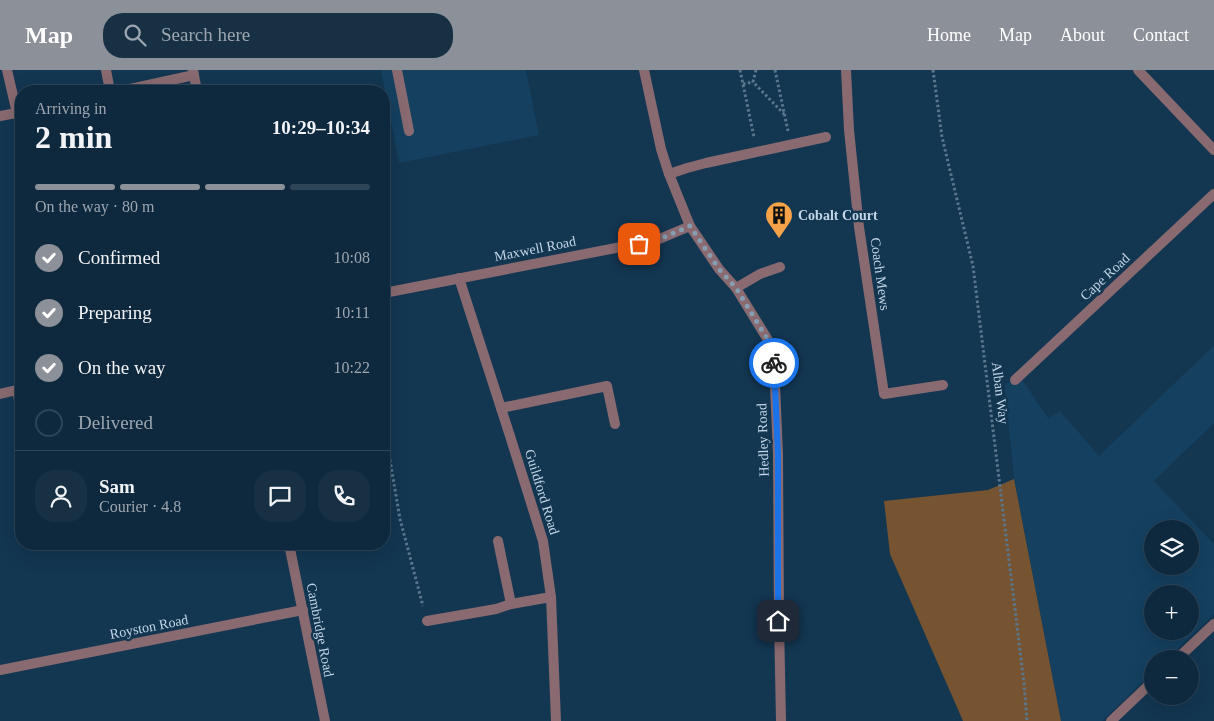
<!DOCTYPE html>
<meta charset="utf-8">
<style>
:root{--surface:#0e283d;--page:#173044;--text:#f1f3f6;--muted:#9ba6b0;--line:#2e4457;--accent:#8c9099}
body{margin:0;font-family:Georgia,serif;background:var(--page);color:var(--text);height:100vh;display:flex;flex-direction:column;font-size:19px;white-space:nowrap}
*{box-sizing:border-box;margin:0}
p{font-size:16px;color:var(--muted)}
.icon{flex:none;width:28px;height:28px;fill:none;stroke:currentColor;stroke-width:2;stroke-linecap:round;stroke-linejoin:round}
.map{position:relative;flex:1;overflow:hidden}
.side{position:absolute;left:15px;top:15px;width:375px;height:465px;display:flex;flex-direction:column;background:var(--surface);border-radius:20px;box-shadow:0 5px 20px #0002,0 0 0 1px var(--line)}
.side>*{flex:none}
.controls{position:absolute;left:1144px;top:450px;display:grid;gap:10px}
.controls a{display:grid;place-items:center;width:55px;height:55px;border-radius:50%;background:var(--surface);box-shadow:0 5px 20px #0002,0 0 0 1px var(--line);font-size:25px}
.pin{position:absolute;display:grid;place-items:center;width:42px;height:42px;color:#fff;margin:-21px;border-radius:10px;box-shadow:0 2px 8px #0006}
.courier{position:absolute;display:grid;place-items:center;width:50px;height:50px;margin:-25px;border:4px solid #1a73e8;border-radius:50%;background:#fff;color:#222;box-shadow:0 1px 6px #0007}
.overview em{font-style:normal;font-weight:800}
.overview div{display:flex;flex-direction:column-reverse}
.overview{display:flex;align-items:center;justify-content:space-between;height:85px;padding:0 20px}
h1{font-size:32px;font-weight:800;line-height:38px}
.bar{display:grid;grid-template-columns:repeat(4,1fr);gap:8px 5px;align-content:center;height:60px;padding:0 20px}
.bar i{height:6px;border-radius:4px;background:var(--line)}
.bar .current{background:var(--accent)}
.bar p{grid-column:span 4}
.line{display:flex;align-items:center;gap:12px;padding:0 20px;border-top:1px solid var(--line)}
.line div{flex:1}
.round{display:grid;place-items:center;flex:none;width:52px;height:52px;border-radius:20px;background:var(--page)}
ol{padding:0 20px;list-style:none}
li{display:flex;align-items:center;gap:15px;height:55px}
li p{margin-inline-start:auto}
li .icon{padding:5px;border-radius:50%;background:var(--accent);color:#fff;stroke-width:4}
li:last-child{color:var(--muted)}
li i{width:28px;height:28px;border:2px solid var(--line);border-radius:50%}
header{display:flex;align-items:center;gap:30px;box-sizing:border-box;height:70px;padding:0 25px;background:var(--accent);color:#fff}
header strong{font-size:24px}
nav{display:flex;gap:28px;margin-inline-start:auto;font-size:18px}
.search{width:350px;height:45px;background:var(--page);display:flex;align-items:center;gap:12px;box-sizing:border-box;padding:0 18px;border-radius:20px;color:var(--muted);font-size:19px}
.map>svg:first-child{display:block}
</style>
<header>
<strong>Map</strong>
<div class="search"><svg class="icon" aria-label="search" viewBox="0 0 24 24"><circle cx="10" cy="10" r="6"/><path d="M15 15l6 6"/></svg>Search here</div>
<nav><a>Home</a><a>Map</a><a>About</a><a>Contact</a></nav>
</header>
<div class="map">
<svg width="1214" height="651" viewBox="0 0 1214 651">
<rect width="100%" height="100%" fill="#133651"/>
<g fill="#154060" fill-rule="evenodd">
<path d="M381,0h145l13,65 -140,28z"/>
<path d="M1214,275v78l-60,58 60,63v70l-47,45h-15v14l-50,48h-41l-47,-242 -9,-94 14,-10 29,43 12,-7 39,45zM1152,459h38v37h-38zM1152,524h38v37h-38z"/>
</g>
<path fill="#765432" d="M1014,409l47,242h-98l-73,-167 -6,-53 104,-11z"/>
<g fill="none" stroke-linecap="round" stroke-linejoin="round">
<g stroke="#5a778e" stroke-width="3" stroke-dasharray="2.5 2.5" stroke-linecap="butt">
<path d="M740,0l14,67"/>
<path d="M756,0l-3,12 31,32"/>
<path d="M775,0l13,61"/>
<path d="M933,0l9,67 31,129 51,417 3,38"/>
<path d="M743,14l10,-2"/>
<path d="M384,355l16,94 23,87"/>
</g>
<g stroke="#886a70" stroke-width="10">
<path d="M7,0l10,43"/>
<path d="M106,0l4,21"/>
<path d="M397,0l12,61"/>
<path d="M669,104l18,-6 19,-5 120,-26"/>
<path d="M736,218l24,-14 20,-7"/>
<path d="M17,320l4,19"/>
<path d="M501,338l106,-22 8,38"/>
<path d="M498,471l13,63"/>
<path d="M427,551l69,-12 15,-5 40,-7"/>
</g>
<g stroke="#886a70" stroke-width="10">
<path d="M193,0l4,21"/>
<path d="M644,0l17,79 8,25 21,52 29,43 17,19 32,52 6,23 4,91 1,167 2,100"/>
<path d="M846,0l3,60 10,97 25,167 59,-9"/>
<path d="M1138,0l76,80"/>
<path d="M121,21l73,-16"/>
<path d="M0,46l21,-4"/>
<path d="M459,208l51,158 33,105 8,56 5,124"/>
<path d="M384,223l273,-53 33,-14"/>
<path d="M1015,310l199,-186"/>
<path d="M0,324l21,-5"/>
<path d="M289,474l36,177"/>
<path d="M1177,589l37,-35"/>
<path d="M0,600l303,-60"/>
<path d="M1111,651l41,-39"/>
</g>
</g>
<g fill="none" stroke-linecap="round" stroke-linejoin="round">
<path stroke="#859eb2" stroke-width="5" stroke-dasharray="0 9" d="M639,174l18,-4 33,-14 29,43 17,19 32,52 6,23"/>
<path stroke="#1a73e8" stroke-width="6" d="M774,293l4,91v167"/>
</g>
<defs>
<g id="building-pin" transform="scale(1.4375)"><path d="M0 17L-7.5 6A9.5 9.5 0 1 1 7.5 6Z" fill="#f6a248" stroke="#133651"/><path d="M-4-6H4V6H1V3H-1V6H-4ZM-2.5-4.3h1.7v1.8h-1.7ZM.8-4.3h1.7v1.8H.8ZM-2.5-1h1.7V.8h-1.7ZM.8-1h1.7V.8H.8Z" fill="#111"/></g>
</defs>
<g fill-rule="evenodd">
<use href="#building-pin" x="779" y="145"/>
</g>
<g text-anchor="middle" dominant-baseline="central" stroke-width="5" stroke-linejoin="round" paint-order="stroke">
<g font-size="14" font-weight="bold" fill="#c2d6e7" stroke="#133651" text-anchor="start">
<text x="798" y="145">Cobalt Court</text>
</g>
<g font-size="14" fill="#c2d6e7" stroke="#133651">
<text transform="translate(535 179) rotate(-11)">Maxwell Road</text>
<text transform="translate(880 204) rotate(82)">Coach Mews</text>
<text transform="translate(1105 207) rotate(-43)">Cape Road</text>
<text transform="translate(1000 323) rotate(83)">Alban Way</text>
<text transform="translate(763 370) rotate(-92)">Hedley Road</text>
<text transform="translate(542 422) rotate(73)">Guildford Road</text>
<text transform="translate(149 557) rotate(-11)">Royston Road</text>
<text transform="translate(320 560) rotate(79)">Cambridge Road</text>
</g>
</g>
</svg>
<div class="controls">
<a><svg class="icon" aria-label="layers" viewBox="0 0 24 24"><path d="M12 4l9 5-9 5-9-5zM3 14l9 5 9-5"/></svg></a>
<a>+</a>
<a>−</a>
</div>
<div class="pin" style="left:639px;top:174px;background:#ea580c"><svg class="icon" aria-label="bag" viewBox="0 0 24 24"><path d="M5 8h14l-1 12H6zM9 8a3 3 0 0 1 6 0"/></svg></div>
<div class="pin" style="left:778px;top:551px;background:#1f2937"><svg class="icon" aria-label="home" viewBox="0 0 24 24"><path d="M3 11l9-7 9 7M6 9v11h12V9"/></svg></div>
<div class="courier" style="left:774px;top:293px"><svg class="icon" aria-label="bike" viewBox="0 0 24 24"><circle cx="6" cy="16" r="4"/><circle cx="18" cy="16" r="4"/><path d="M6 16l4-8h5l3 8M10 8l3 8H6M13 5h3"/></svg></div>
<section class="side">
<div class="overview"><div><h1>2 min</h1><p>Arriving in</p></div><em>10:29–10:34</em></div>
<div class="bar"><i class="current"></i><i class="current"></i><i class="current"></i><i></i><p>On the way · 80 m</p></div>
<ol>
<li><svg class="icon" aria-label="check" viewBox="0 0 24 24"><path d="M5 12l5 5 9-10"/></svg>Confirmed<p>10:08</p></li>
<li><svg class="icon" aria-label="check" viewBox="0 0 24 24"><path d="M5 12l5 5 9-10"/></svg>Preparing<p>10:11</p></li>
<li><svg class="icon" aria-label="check" viewBox="0 0 24 24"><path d="M5 12l5 5 9-10"/></svg>On the way<p>10:22</p></li>
<li><i></i>Delivered</li>
</ol>
<div class="line" style="height:90px"><a class="round"><svg class="icon" aria-label="person" viewBox="0 0 24 24"><circle cx="12" cy="8" r="4"/><path d="M4 21q1-7 8-7t8 7"/></svg></a><div><b>Sam</b><p>Courier · 4.8</p></div><a class="round"><svg class="icon" aria-label="chat" viewBox="0 0 24 24"><path d="M4 5h16v11H9l-5 4z"/></svg></a><a class="round"><svg class="icon" aria-label="phone" viewBox="0 0 24 24"><path d="M5 4h4l2 5-3 2q2 4 5 5l2-3 5 2v4C11 20 4 13 5 4z"/></svg></a></div>
</section>
</div>
